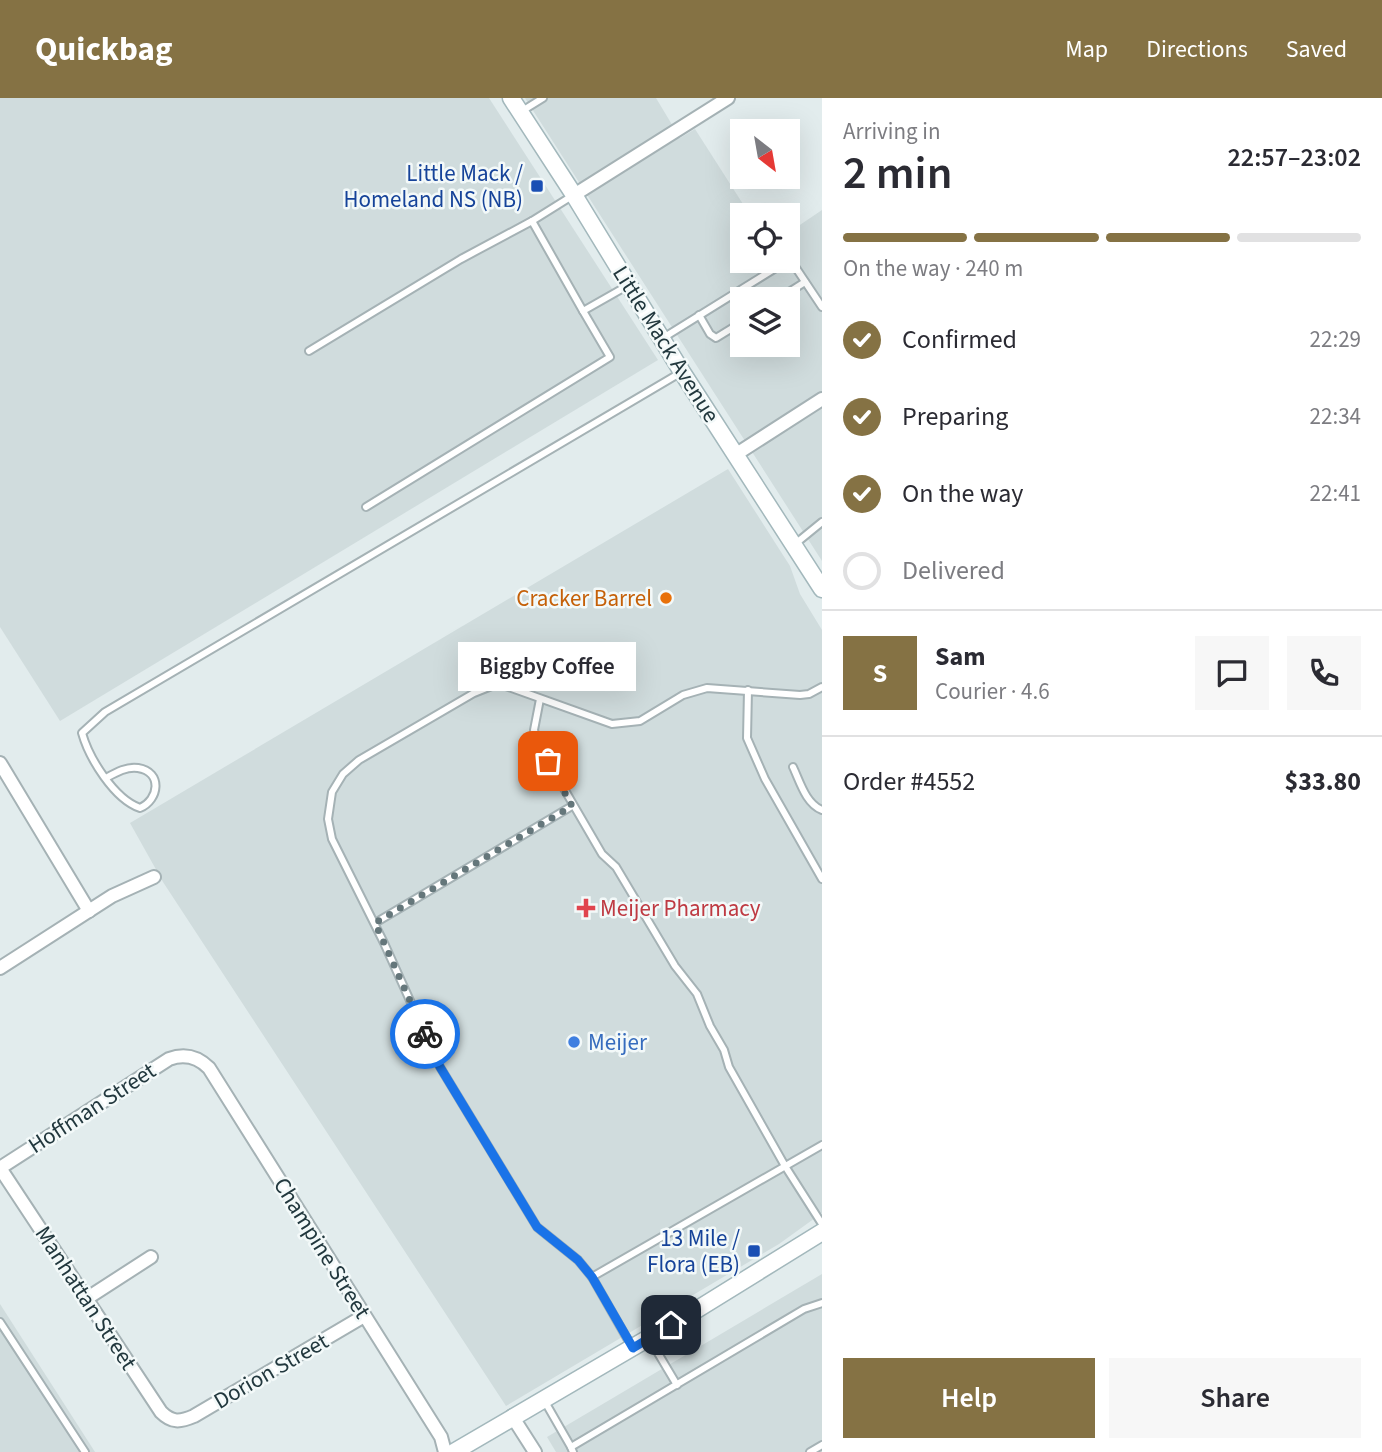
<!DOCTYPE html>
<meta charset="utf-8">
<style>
:root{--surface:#fff;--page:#f7f7f7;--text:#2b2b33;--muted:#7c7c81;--line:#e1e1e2;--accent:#857244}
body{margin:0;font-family:"Source Sans 3",sans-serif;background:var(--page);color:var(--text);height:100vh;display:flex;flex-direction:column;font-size:26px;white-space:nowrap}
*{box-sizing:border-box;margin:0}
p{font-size:23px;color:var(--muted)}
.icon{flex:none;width:38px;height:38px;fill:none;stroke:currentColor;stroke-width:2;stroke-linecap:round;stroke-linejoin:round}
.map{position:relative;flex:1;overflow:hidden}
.side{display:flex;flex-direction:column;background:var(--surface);width:560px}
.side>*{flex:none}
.needle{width:46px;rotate:149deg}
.controls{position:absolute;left:730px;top:21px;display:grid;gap:14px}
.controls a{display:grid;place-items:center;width:70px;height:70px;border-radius:0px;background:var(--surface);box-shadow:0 7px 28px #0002;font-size:35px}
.pin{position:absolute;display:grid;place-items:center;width:60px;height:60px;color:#fff;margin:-30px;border-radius:14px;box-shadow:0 4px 10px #0006}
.courier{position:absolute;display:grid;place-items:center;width:70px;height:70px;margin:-35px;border:5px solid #1a73e8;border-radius:50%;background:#fff;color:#222;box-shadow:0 2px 9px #0007}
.bubble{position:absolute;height:49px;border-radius:0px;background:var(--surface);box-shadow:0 7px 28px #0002;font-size:23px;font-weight:600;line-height:49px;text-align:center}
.headline em{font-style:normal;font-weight:600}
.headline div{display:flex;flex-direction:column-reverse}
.headline{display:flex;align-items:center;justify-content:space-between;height:119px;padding:0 21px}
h1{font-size:46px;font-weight:600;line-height:52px}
.bar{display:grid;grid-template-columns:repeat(4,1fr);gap:10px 7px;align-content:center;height:84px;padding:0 21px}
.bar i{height:9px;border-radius:5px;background:var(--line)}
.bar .selected{background:var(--accent)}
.bar p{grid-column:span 4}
.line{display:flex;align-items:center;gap:18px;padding:0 21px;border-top:2px solid var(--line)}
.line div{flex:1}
.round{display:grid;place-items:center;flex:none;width:74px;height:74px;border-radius:0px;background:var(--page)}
ol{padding:0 21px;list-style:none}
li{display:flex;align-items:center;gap:21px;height:77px}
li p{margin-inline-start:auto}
li .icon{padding:7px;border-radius:50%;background:var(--accent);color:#fff;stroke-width:4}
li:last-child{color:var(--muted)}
li i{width:38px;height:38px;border:4px solid var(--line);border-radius:50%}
.action{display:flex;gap:14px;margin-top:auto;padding:14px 21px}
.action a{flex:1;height:80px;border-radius:0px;background:var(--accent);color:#fff;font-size:28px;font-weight:600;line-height:80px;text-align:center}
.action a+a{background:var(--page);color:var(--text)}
header{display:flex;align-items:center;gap:42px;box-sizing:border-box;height:98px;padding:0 35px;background:var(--accent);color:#fff}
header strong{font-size:33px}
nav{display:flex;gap:38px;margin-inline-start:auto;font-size:24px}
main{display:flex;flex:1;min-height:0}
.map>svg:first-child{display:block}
</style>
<header>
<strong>Quickbag</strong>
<nav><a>Map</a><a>Directions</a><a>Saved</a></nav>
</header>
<main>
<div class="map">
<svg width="822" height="1354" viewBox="0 0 822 1354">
<rect width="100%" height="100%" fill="#e2eced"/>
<g fill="#d0dcdd" fill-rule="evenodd">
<path d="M0,0h489l169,262 -598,361 -60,-94z"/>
<path d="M525,0h131l24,40 15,-9 55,86h-8v46h46v-28l34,-23v351zM742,201h46v46h-46z"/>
<path d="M728,371l62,97 10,28 22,36v583l-43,31 -273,162 -343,-524 -33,-59z"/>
<path d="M822,1176v178h-266l-9,-15z"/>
<path d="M0,1206l95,148h-95z"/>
</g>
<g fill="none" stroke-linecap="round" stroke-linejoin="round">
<g stroke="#a5b2b5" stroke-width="10">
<g id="lane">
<path d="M522,13l21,-13"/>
<path d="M572,98l-40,25 51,90 44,-25"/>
<path d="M788,163l6,4 28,42"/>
<path d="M778,201l27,-17"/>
<path d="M699,217l11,19 6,4 26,-16"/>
<path d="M663,240l124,-77"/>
<path d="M309,253l152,-92 71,-38"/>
<path d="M366,409l244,-150 -27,-46"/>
<path d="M795,446l27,-22"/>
<path d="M748,592l-1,48 18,41 57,100"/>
<path d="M540,601l-6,31 4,14 64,110 14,13 59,99 22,28 13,32 14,24 5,17 56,99 37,58"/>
<path d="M793,669c7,15 13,37 29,43"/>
<path d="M106,680c9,-5 21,-12 32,-10 25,4 21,32 2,40 -26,-9 -51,-50 -58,-75l23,-21 575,-339"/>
<path d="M375,825l197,-117"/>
<path d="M592,1179l230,-132"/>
<path d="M0,1224l85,130"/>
<path d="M649,1240l28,47"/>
<path d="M632,1249l-40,-70 -14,-17 -41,-33 -97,-160 -56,-124 -52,-104 -4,-20 4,-27 11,-18 16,-14 115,-67 20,-8 12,1 106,38 28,-3 43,-26 24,-7 93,7 9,-1 13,-7"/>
<path d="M544,1302l27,47"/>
<path d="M573,1354l-2,-5 233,-138 18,-6"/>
<path d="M810,1354l12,-7"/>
</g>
</g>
<g stroke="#a5b2b5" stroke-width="16">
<g id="street">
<path d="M574,97l154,-97"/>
<path d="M735,357l87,-56"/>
<path d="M0,665l89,148"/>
<path d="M0,870l112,-72 42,-19"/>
<path d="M0,1070l169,-109c16,-6 29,-2 40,9l232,369 4,15"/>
<path d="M0,1070l161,244c11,11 19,10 33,4l170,-100"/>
<path d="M86,1201l65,-42"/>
<path d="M512,1318l23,36"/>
</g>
</g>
<g stroke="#a3b8bc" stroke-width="19">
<g id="secondary">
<path d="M511,0l63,97 108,177 140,217"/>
<path d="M454,1354l239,-140 129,-80"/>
</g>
</g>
<use href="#lane" stroke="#fff" stroke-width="6"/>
<use href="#street" stroke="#fff" stroke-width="12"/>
<use href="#secondary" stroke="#fff" stroke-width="16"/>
</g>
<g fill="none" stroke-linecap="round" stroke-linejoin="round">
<path stroke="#65777b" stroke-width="7" stroke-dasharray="0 12.6" d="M425,936l-50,-111 197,-117 -24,-45"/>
<path stroke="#1a73e8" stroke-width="9" d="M425,936l15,33 97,160 41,33 14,17 41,71 38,-23"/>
</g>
<g fill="#1a4fb4" stroke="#f3f9f9" stroke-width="2.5">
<rect x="530" y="81" width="14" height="14" rx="3.5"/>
<rect x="747" y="1146" width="14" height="14" rx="3.5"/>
</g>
<circle fill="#e8710a" stroke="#f3f9f9" stroke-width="2.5" cx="666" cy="500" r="7"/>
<path fill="#e0444e" stroke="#f3f9f9" stroke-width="2.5" d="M582.5 799.5h7v7h7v7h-7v7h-7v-7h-7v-7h7z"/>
<circle fill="#3f7fe0" stroke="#f3f9f9" stroke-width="2.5" cx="574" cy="944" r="7"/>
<g text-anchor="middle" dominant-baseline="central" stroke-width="5" stroke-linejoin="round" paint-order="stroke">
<g font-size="23" fill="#164399" stroke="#f3f9f9" text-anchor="end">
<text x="523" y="75">Little Mack /<tspan x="523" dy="26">Homeland NS (NB)</tspan></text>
<text x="740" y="1140">13 Mile /<tspan x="740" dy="26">Flora (EB)</tspan></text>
</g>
<g font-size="23" fill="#22383e" stroke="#f3f9f9">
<text transform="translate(666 246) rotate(58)">Little Mack Avenue</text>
<text transform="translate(92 1010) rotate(-33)">Hoffman Street</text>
<text transform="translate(322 1150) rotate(58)">Champine Street</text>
<text transform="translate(86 1200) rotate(57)">Manhattan Street</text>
<text transform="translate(271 1273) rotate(-30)">Dorion Street</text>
</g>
<g font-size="23" fill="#c56008" stroke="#f3f9f9" text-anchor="end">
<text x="652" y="500">Cracker Barrel</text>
</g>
<g font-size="23" fill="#be3a42" stroke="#f3f9f9" text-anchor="start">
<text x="600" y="810">Meijer Pharmacy</text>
</g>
<g font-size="23" fill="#366cbe" stroke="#f3f9f9" text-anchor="start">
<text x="588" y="944">Meijer</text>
</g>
</g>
</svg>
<div class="controls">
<a><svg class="needle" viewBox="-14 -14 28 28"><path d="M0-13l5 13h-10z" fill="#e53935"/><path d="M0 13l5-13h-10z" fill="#7c7c81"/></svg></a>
<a><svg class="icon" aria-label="locate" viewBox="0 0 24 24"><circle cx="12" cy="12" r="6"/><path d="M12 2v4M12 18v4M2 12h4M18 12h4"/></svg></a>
<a><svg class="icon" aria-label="layers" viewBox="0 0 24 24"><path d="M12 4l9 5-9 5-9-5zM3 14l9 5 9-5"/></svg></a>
</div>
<div class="pin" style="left:548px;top:663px;background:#ea580c"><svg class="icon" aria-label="bag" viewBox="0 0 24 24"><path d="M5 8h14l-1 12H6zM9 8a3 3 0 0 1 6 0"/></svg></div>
<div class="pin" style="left:671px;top:1227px;background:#1f2937"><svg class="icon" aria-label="home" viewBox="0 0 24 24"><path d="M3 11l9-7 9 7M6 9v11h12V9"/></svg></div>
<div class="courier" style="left:425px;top:936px"><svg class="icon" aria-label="bike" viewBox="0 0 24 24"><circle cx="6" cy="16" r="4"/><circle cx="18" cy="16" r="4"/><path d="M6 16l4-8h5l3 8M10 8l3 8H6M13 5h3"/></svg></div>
<div class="bubble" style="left:458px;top:544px;width:178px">Biggby Coffee</div>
</div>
<section class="side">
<div class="headline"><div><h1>2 min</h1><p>Arriving in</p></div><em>22:57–23:02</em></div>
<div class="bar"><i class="selected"></i><i class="selected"></i><i class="selected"></i><i></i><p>On the way · 240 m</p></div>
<ol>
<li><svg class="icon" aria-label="check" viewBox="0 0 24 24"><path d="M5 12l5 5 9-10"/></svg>Confirmed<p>22:29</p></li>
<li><svg class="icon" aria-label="check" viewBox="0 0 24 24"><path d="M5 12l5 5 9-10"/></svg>Preparing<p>22:34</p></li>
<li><svg class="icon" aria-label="check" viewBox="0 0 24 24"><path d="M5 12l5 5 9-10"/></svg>On the way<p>22:41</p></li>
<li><i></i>Delivered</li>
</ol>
<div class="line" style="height:126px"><b class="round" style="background:var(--accent);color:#fff">S</b><div><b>Sam</b><p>Courier · 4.6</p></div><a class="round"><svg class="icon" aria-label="chat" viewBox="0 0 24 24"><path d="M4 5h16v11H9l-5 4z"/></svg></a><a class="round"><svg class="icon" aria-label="phone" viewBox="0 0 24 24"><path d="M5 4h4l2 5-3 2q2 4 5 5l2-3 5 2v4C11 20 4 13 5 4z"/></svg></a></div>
<div class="line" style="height:91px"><div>Order #4552</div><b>$33.80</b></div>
<div class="action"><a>Help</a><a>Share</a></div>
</section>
</main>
